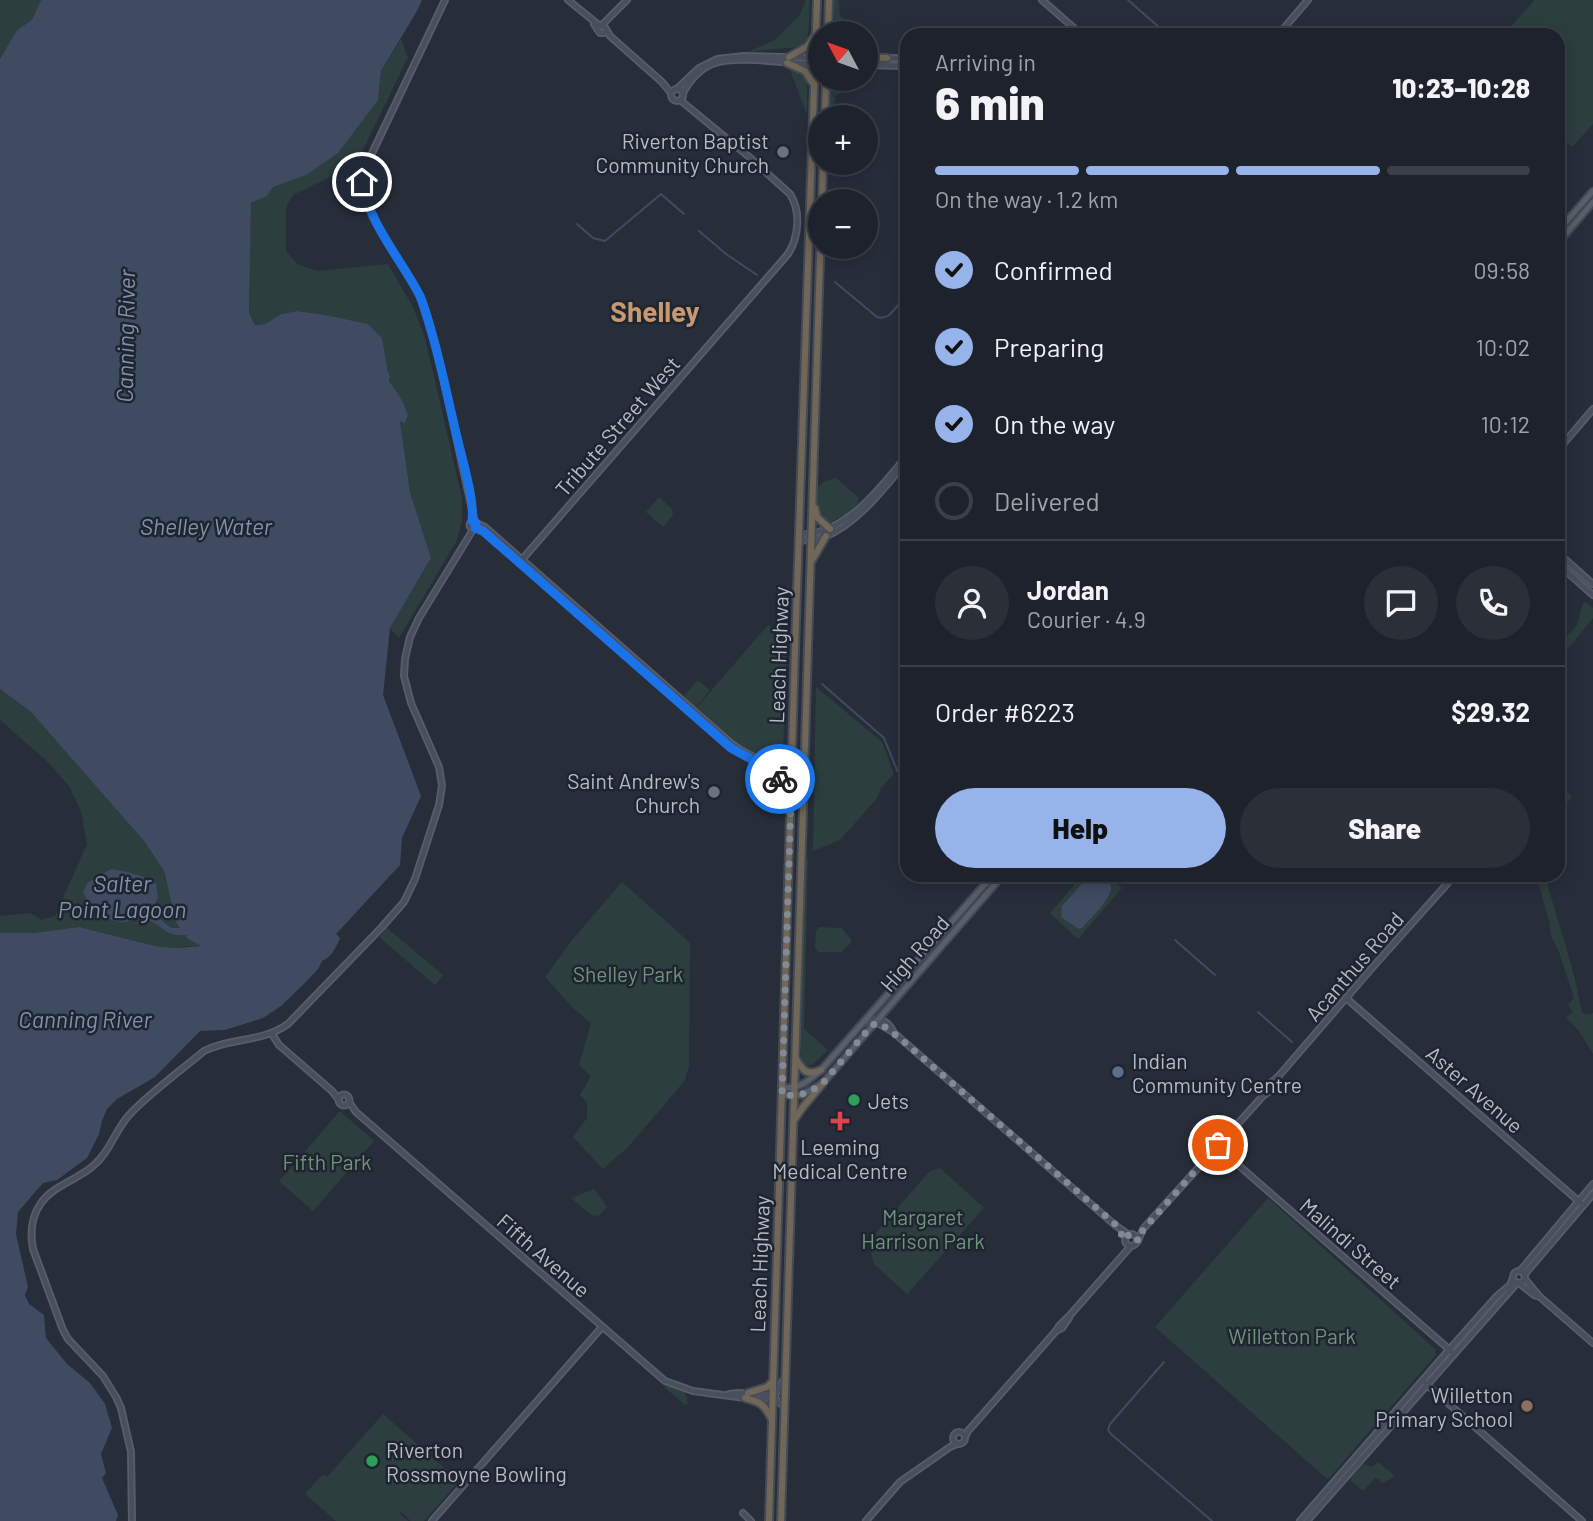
<!DOCTYPE html>
<meta charset="utf-8">
<style>
:root{--surface:#1d222c;--page:#2a2f38;--text:#f1f3f6;--muted:#a0a4a9;--line:#3b3f48;--accent:#96b3ea}
body{margin:0;font-family:Barlow,sans-serif;background:var(--page);color:var(--text);height:100vh;display:flex;flex-direction:column;font-size:26px;white-space:nowrap}
*{box-sizing:border-box;margin:0}
p{font-size:23px;color:var(--muted)}
.icon{flex:none;width:38px;height:38px;fill:none;stroke:currentColor;stroke-width:2;stroke-linecap:round;stroke-linejoin:round}
.map{position:relative;flex:1;overflow:hidden}
.sheet{position:absolute;left:900px;top:28px;width:665px;height:854px;display:flex;flex-direction:column;background:var(--surface);border-radius:21px;box-shadow:0 4px 18px #0003,0 0 0 2px var(--line)}
.sheet>*{flex:none}
.needle{width:46px;rotate:311deg}
.buttons{position:absolute;left:808px;top:21px;display:grid;gap:14px}
.buttons a{display:grid;place-items:center;width:70px;height:70px;border-radius:50%;background:var(--surface);box-shadow:0 4px 18px #0003,0 0 0 2px var(--line);font-size:35px}
.pin{position:absolute;display:grid;place-items:center;width:60px;height:60px;color:#fff;margin:-30px;border:4px solid #fff;border-radius:50%;box-shadow:0 2px 7px #0007}
.courier{position:absolute;display:grid;place-items:center;width:70px;height:70px;margin:-35px;border:5px solid #1a73e8;border-radius:50%;background:#fff;color:#222;box-shadow:0 2px 9px #0007}
.summary em{font-style:normal;font-weight:800}
.summary div{display:flex;flex-direction:column-reverse}
.summary{display:flex;align-items:center;justify-content:space-between;height:119px;padding:0 35px}
h1{font-size:46px;font-weight:800;line-height:52px}
.bar{display:grid;grid-template-columns:repeat(4,1fr);gap:10px 7px;align-content:center;height:84px;padding:0 35px}
.bar i{height:9px;border-radius:5px;background:var(--line)}
.bar .selected{background:var(--accent)}
.bar p{grid-column:span 4}
.line{display:flex;align-items:center;gap:18px;padding:0 35px;border-top:2px solid var(--line)}
.line div{flex:1}
.round{display:grid;place-items:center;flex:none;width:74px;height:74px;border-radius:37px;background:var(--page)}
ol{padding:0 35px;list-style:none}
li{display:flex;align-items:center;gap:21px;height:77px}
li p{margin-inline-start:auto}
li .icon{padding:7px;border-radius:50%;background:var(--accent);color:#111;stroke-width:4}
li:last-child{color:var(--muted)}
li i{width:38px;height:38px;border:4px solid var(--line);border-radius:50%}
.button{display:flex;gap:14px;margin-top:auto;padding:14px 35px}
.button a{flex:1;height:80px;border-radius:42px;background:var(--accent);color:#111;font-size:28px;font-weight:800;line-height:80px;text-align:center}
.button a+a{background:var(--page);color:var(--text)}
.map>svg:first-child{display:block}
</style>
<div class="map">
<svg width="1593" height="1521" viewBox="0 0 1593 1521">
<rect width="100%" height="100%" fill="#272e3a"/>
<g fill="#2d3e3f">
<path d="M0,0h41l-9,21 -15,9 -17,29z"/>
<path d="M806,0h4c-1,10 0,30 -3,39 -2,5 -5,5 -10,8l-50,5 28,-12 24,-24z"/>
<path d="M834,0h5l1,16 24,17h-30z"/>
<path d="M1535,0h58v124l-21,23 -14,-12v-100h-55z"/>
<path d="M401,39l7,18 -52,107 -63,31 -7,12v44l11,13 20,7 71,-7 25,43 12,31 37,160v23l-6,21 -57,96 -9,-10 41,-70 -21,-66 -10,-71 3,1 5,-2c0,-15 -11,-27 -19,-39l1,-6 -2,-3 -6,-34 -14,-14 -42,-9 -29,-4 -16,3 -16,10 -10,1 -6,-12 2,-110 16,-7 6,-9 33,-12 72,-75 3,-29z"/>
<path d="M789,67c8,2 14,4 18,12v36z"/>
<path d="M830,79h30l-15,8 -1,4 -9,5 -1,21h-7l2,-37z"/>
<path d="M836,478l23,20c-1,14 -20,19 -32,26l-10,-10v-25l8,-8z"/>
<path d="M659,497l13,12 1,6 -10,12 -17,-15z"/>
<path d="M1585,602l8,6v10l-32,39 -3,-3c-1,-13 13,-19 19,-30 4,-9 2,-15 8,-22z"/>
<path d="M768,625l19,16 -4,113c-3,1 -8,4 -10,4 -25,1 -59,-35 -76,-51z"/>
<path d="M698,680l12,10 -14,17 -12,-11z"/>
<path d="M816,687l66,55 12,32 -14,15 -2,8 -38,43 -27,11z"/>
<path d="M0,689l31,23 113,129 20,30 1,8 5,11 32,56h-15l-11,2 -21,-2 -76,-19 -46,6h-33v-17l30,-3 12,7 13,-4 32,-72 -6,-33 -12,-25 -20,-23 -49,-43z"/>
<path d="M1558,784l12,10 1,4 -13,16z"/>
<path d="M805,859h3l-4,170 24,21 -13,12 -9,6 -4,-5 -2,-24z"/>
<path d="M1083,875h25l14,13 -44,51 -28,-26z"/>
<path d="M1533,875h12c12,46 29,91 37,138l8,2 3,-2v41l-15,-24 -12,-13 7,-5 -5,-7 6,-7 -16,-49 -7,-13 -2,-15 -12,-43z"/>
<path d="M622,882l68,61 -1,123 -4,14 -20,24 -37,43 -25,22 -30,-32 14,-19v-16l-7,-7 11,-19 -12,-11 12,-42 -18,-15 -28,-31 28,-38z"/>
<path d="M819,927l22,1 10,11 -1,5 -9,8h-23l-3,-4 1,-17z"/>
<path d="M387,928l56,47 -8,10 -56,-48z"/>
<path d="M340,1111l34,30 -61,70 -34,-30z"/>
<path d="M940,1168l44,40 -77,86 -33,-30 -3,-13 2,-15 57,-65z"/>
<path d="M594,1189l13,18 -8,9 -8,-1 -20,-17z"/>
<path d="M1268,1198l167,151 1,6 -107,123h-3l-171,-151z"/>
<path d="M668,1384l17,8 3,12 -3,1 -21,-18z"/>
<path d="M383,1414l76,67 -35,40h-13l-10,-9 -1,2 8,7h-72l-31,-27 18,-20 4,3z"/>
<path d="M1378,1462l17,14 -13,8 -3,-5 -4,-1 -12,13 -11,-9 -1,-4 12,-14 9,3z"/>
</g>
<g fill="#3e4b61">
<path d="M41,0h381l-5,11 -36,60 -3,29 -40,53 -32,22 -33,12 -6,9 -16,7 -2,110 6,12 10,-1 16,-10 16,-3 29,4 42,9 14,14 6,34 2,4 -1,5c8,11 16,22 19,35l-3,7 -5,-2 10,71 21,66 -41,70 -7,67 38,101 -19,42 -2,27 -64,69 4,4c-4,9 -8,19 -18,23l-4,8 -13,14 -24,23 -18,12 -38,12 -25,1 -45,46 -38,22 -10,10 -5,12 -3,13 -12,24 -30,22 -14,3 -25,29 -2,22 12,53 -3,8 4,9 15,11 2,23 21,26 23,19 15,21 7,24 -11,26 5,19 -4,5 16,37 -2,6h-116v-588h33l46,-6 76,19 21,2 25,-2 -14,-8 -1,-3c-23,2 -23,-11 -41,-16 -9,-3 -14,3 -22,3 -20,0 -30,-14 -40,-29l4,-10 24,-14c16,3 32,5 45,15l2,13 -6,15 19,16h9l-4,-6 -12,-51 -20,-30 -113,-129 -31,-23v-630l17,-29 15,-10z"/>
<path d="M1098,875c4,2 11,7 13,11 2,11 -22,34 -29,42l-3,1 -18,-12 1,-11 27,-30z"/>
</g>
<g fill="none" stroke-linecap="round" stroke-linejoin="round">
<g stroke="#3e4b61" stroke-width="2">
<path d="M1128,0l40,35"/>
<path d="M577,224l16,14 12,3 56,-47 23,20"/>
<path d="M699,231l27,23 31,21"/>
<path d="M835,282l42,35c11,3 15,-5 22,-13"/>
<path d="M822,684l62,54 13,32 9,9"/>
<path d="M1175,940l40,35"/>
<path d="M1258,1012l34,30"/>
<path d="M1164,1362l-54,62 -2,6 3,4 101,87"/>
</g>
<g stroke="#585e69" stroke-width="8">
<g id="secondary">
<path d="M445,0l-80,168c-12,38 40,96 56,130 8,19 13,42 18,62 13,54 23,108 36,162"/>
<path d="M568,0l32,26"/>
<path d="M1042,0l40,35"/>
<path d="M594,24l6,9h4l2,-4 -4,-4 -5,4"/>
<path d="M603,24l24,-24"/>
<path d="M606,29l4,7 52,46 9,11"/>
<path d="M1278,35l30,-35"/>
<path d="M886,58h20"/>
<path d="M866,65l40,1"/>
<circle cx="677" cy="95" r="6"/>
<path d="M677,89l22,-21 18,-9 27,-3 77,2"/>
<path d="M683,93c7,-13 17,-25 32,-30 23,-8 79,1 106,2"/>
<path d="M1558,450l35,-41"/>
<circle cx="473" cy="525" r="3.5"/>
<path d="M476,523l9,4 247,217c22,16 45,24 72,25"/>
<path d="M475,528l8,3 248,217 39,21 7,3 27,3"/>
<path d="M798,535c49,-1 79,-44 108,-78"/>
<path d="M798,541c9,-1 19,-1 27,-4 34,-15 58,-48 81,-75"/>
<path d="M1558,553l35,31"/>
<path d="M519,563l269,-309c11,-17 13,-43 2,-60l-42,-38 -68,-56"/>
<path d="M1558,564l35,31"/>
<path d="M1346,998l237,207"/>
<path d="M863,1023c13,-5 23,-6 30,8"/>
<path d="M873,1024l5,-1 15,9 169,147 53,46 14,10"/>
<path d="M272,1034l7,11 53,46 7,9"/>
<circle cx="344" cy="1100" r="5.5"/>
<path d="M1264,1095l11,-8 2,-9"/>
<path d="M349,1102l7,10 309,269 28,10 52,7"/>
<path d="M1218,1145l9,7 1,4 223,195"/>
<circle cx="1131" cy="1240" r="6"/>
<path d="M1138,1241l5,-12 119,-132 6,-12 9,-7 95,-110 83,-93"/>
<path d="M1520,1271l73,-87"/>
<circle cx="1519" cy="1277" r="6"/>
<path d="M1524,1275l69,-81"/>
<path d="M1525,1279l14,17"/>
<path d="M1519,1283l15,12 6,2 53,46"/>
<path d="M1056,1331l6,-3 7,-10"/>
<path d="M1425,1383l157,138"/>
<path d="M729,1394l9,-1 34,2 12,12"/>
<path d="M753,1399c18,1 24,-3 30,-19"/>
<circle cx="959" cy="1438" r="6"/>
<path d="M965,1437l3,-6 88,-100 3,-5 12,-12 59,-67"/>
<path d="M743,1513l8,8"/>
<path d="M132,1521l-1,-69 -10,-44 -5,-11 -13,-21 -35,-37 -5,-9 -30,-81c-3,-16 -2,-32 8,-46 13,-18 36,-23 52,-37 17,-14 22,-36 37,-52 22,-23 49,-42 74,-63 27,-14 57,-8 84,-27l93,-96 23,-26 11,-23 24,-74 3,-19 -3,-19 -28,-64 -7,-27 1,-17 5,-22 9,-19 55,-90"/>
<path d="M432,1521l170,-194"/>
<path d="M866,1521l34,-39 50,-35 7,-3"/>
<path d="M1300,1521l149,-171 48,-54 13,-11 3,-7"/>
<path d="M1307,1521l210,-238"/>
</g>
</g>
<g stroke="#434954" stroke-width="9">
<g id="primary">
<path d="M1558,231l35,-40"/>
<path d="M1558,243l35,-41"/>
<path d="M783,1088c18,0 24,-6 38,-18l172,-195"/>
<path d="M782,1095h20l21,-12 180,-208"/>
</g>
</g>
<g stroke="#454b56" stroke-width="10">
<g id="highway">
<path d="M828,33l1,-33"/>
<path d="M789,57l19,-11 6,-9"/>
<path d="M866,57l21,1"/>
<path d="M787,63l18,8 7,11"/>
<path d="M825,117l1,-38"/>
<path d="M822,201l1,-38"/>
<path d="M815,508l2,9 13,12"/>
<path d="M811,562l15,-26"/>
<path d="M773,765l11,-3 8,-8"/>
<path d="M771,770l10,11 9,14"/>
<path d="M796,1059c7,12 11,17 25,11"/>
<path d="M794,1120l9,-13 20,-24"/>
<path d="M748,1393l19,-6 6,-6"/>
<path d="M745,1398c15,4 19,6 26,20"/>
<path d="M769,1521l26,-871 22,-650"/>
<path d="M781,1521l40,-1295"/>
</g>
</g>
<use href="#secondary" stroke="#494f5d" stroke-width="4.5"/>
<use href="#primary" stroke="#585f6a" stroke-width="5"/>
<use href="#highway" stroke="#706758" stroke-width="6"/>
</g>
<g fill="none" stroke-linecap="round" stroke-linejoin="round">
<path stroke="#848a95" stroke-width="7" stroke-dasharray="0 12.6" d="M780,779l11,18 -9,298c19,1 26,-1 41,-12l49,-58 6,-2 3,1 20,15 214,185 10,16 2,-4 4,-2 5,2 2,5 5,-11 75,-85"/>
<path stroke="#1a73e8" stroke-width="9" d="M362,182c7,42 39,77 58,114 4,10 7,21 10,31 11,36 18,73 27,110 5,23 18,63 15,84l4,2 -1,5 8,3 248,217 40,22 9,9"/>
</g>
<g fill="#6b7280" stroke="#1f2530" stroke-width="2.5">
<circle cx="783" cy="152" r="7"/>
<circle cx="714" cy="792" r="7"/>
</g>
<circle fill="#5c6f8a" stroke="#1f2530" stroke-width="2.5" cx="1118" cy="1072" r="7"/>
<g fill="#2e9e5b" stroke="#1f2530" stroke-width="2.5">
<circle cx="854" cy="1100" r="7"/>
<circle cx="372" cy="1461" r="7"/>
</g>
<path fill="#e0444e" stroke="#1f2530" stroke-width="2.5" d="M836.5 1110.5h7v7h7v7h-7v7h-7v-7h-7v-7h7z"/>
<circle fill="#8d6e63" stroke="#1f2530" stroke-width="2.5" cx="1527" cy="1406" r="7"/>
<g text-anchor="middle" dominant-baseline="central" stroke-width="5" stroke-linejoin="round" paint-order="stroke">
<g font-size="21" fill="#b6bbc6" stroke="#1f2530" text-anchor="end">
<text x="769" y="140">Riverton Baptist<tspan x="769" dy="24">Community Church</tspan></text>
<text x="700" y="780">Saint Andrew's<tspan x="700" dy="24">Church</tspan></text>
<text x="1132" y="1060" text-anchor="start">Indian<tspan x="1132" dy="24">Community Centre</tspan></text>
<text x="868" y="1100" text-anchor="start">Jets</text>
<text x="840" y="1146" text-anchor="middle">Leeming<tspan x="840" dy="24">Medical Centre</tspan></text>
<text x="1513" y="1394">Willetton<tspan x="1513" dy="24">Primary School</tspan></text>
<text x="386" y="1449" text-anchor="start">Riverton<tspan x="386" dy="24">Rossmoyne Bowling</tspan></text>
</g>
<g font-size="21" fill="#b6bbc6" stroke="#1f2530">
<text transform="translate(617 426) rotate(-49)">Tribute Street West</text>
<text transform="translate(778 655) rotate(-88)">Leach Highway</text>
<text transform="translate(914 953) rotate(-49)">High Road</text>
<text transform="translate(1354 966) rotate(-49)">Acanthus Road</text>
<text transform="translate(1475 1089) rotate(41)">Aster Avenue</text>
<text transform="translate(1351 1243) rotate(41)">Malindi Street</text>
<text transform="translate(544 1255) rotate(41)">Fifth Avenue</text>
<text transform="translate(759 1264) rotate(-88)">Leach Highway</text>
</g>
<g font-size="21" fill="#70947a" stroke="#1f2530">
<text x="628" y="973">Shelley Park</text>
<text x="327" y="1161">Fifth Park</text>
<text x="923" y="1216">Margaret<tspan x="923" dy="24">Harrison Park</tspan></text>
<text x="1292" y="1335">Willetton Park</text>
</g>
<g font-size="23" font-style="italic" fill="#8191aa" stroke="#1f2530">
<text transform="translate(125 336) rotate(-89)">Canning River</text>
<text x="206" y="526">Shelley Water</text>
<text x="122" y="883">Salter<tspan x="122" dy="26">Point Lagoon</tspan></text>
<text x="85" y="1019">Canning River</text>
</g>
<g font-size="28" font-weight="bold" fill="#c79970" stroke="#1f2530">
<text x="655" y="311">Shelley</text>
</g>
</g>
</svg>
<div class="buttons">
<a><svg class="needle" viewBox="-14 -14 28 28"><path d="M0-13l5 13h-10z" fill="#e53935"/><path d="M0 13l5-13h-10z" fill="#a0a4a9"/></svg></a>
<a>+</a>
<a>−</a>
</div>
<div class="pin" style="left:1218px;top:1145px;background:#ea580c"><svg class="icon" aria-label="bag" viewBox="0 0 24 24"><path d="M5 8h14l-1 12H6zM9 8a3 3 0 0 1 6 0"/></svg></div>
<div class="pin" style="left:362px;top:182px;background:#1f2937"><svg class="icon" aria-label="home" viewBox="0 0 24 24"><path d="M3 11l9-7 9 7M6 9v11h12V9"/></svg></div>
<div class="courier" style="left:780px;top:779px"><svg class="icon" aria-label="bike" viewBox="0 0 24 24"><circle cx="6" cy="16" r="4"/><circle cx="18" cy="16" r="4"/><path d="M6 16l4-8h5l3 8M10 8l3 8H6M13 5h3"/></svg></div>
<section class="sheet">
<div class="summary"><div><h1>6 min</h1><p>Arriving in</p></div><em>10:23–10:28</em></div>
<div class="bar"><i class="selected"></i><i class="selected"></i><i class="selected"></i><i></i><p>On the way · 1.2 km</p></div>
<ol>
<li><svg class="icon" aria-label="check" viewBox="0 0 24 24"><path d="M5 12l5 5 9-10"/></svg>Confirmed<p>09:58</p></li>
<li><svg class="icon" aria-label="check" viewBox="0 0 24 24"><path d="M5 12l5 5 9-10"/></svg>Preparing<p>10:02</p></li>
<li><svg class="icon" aria-label="check" viewBox="0 0 24 24"><path d="M5 12l5 5 9-10"/></svg>On the way<p>10:12</p></li>
<li><i></i>Delivered</li>
</ol>
<div class="line" style="height:126px"><a class="round"><svg class="icon" aria-label="person" viewBox="0 0 24 24"><circle cx="12" cy="8" r="4"/><path d="M4 21q1-7 8-7t8 7"/></svg></a><div><b>Jordan</b><p>Courier · 4.9</p></div><a class="round"><svg class="icon" aria-label="chat" viewBox="0 0 24 24"><path d="M4 5h16v11H9l-5 4z"/></svg></a><a class="round"><svg class="icon" aria-label="phone" viewBox="0 0 24 24"><path d="M5 4h4l2 5-3 2q2 4 5 5l2-3 5 2v4C11 20 4 13 5 4z"/></svg></a></div>
<div class="line" style="height:91px"><div>Order #6223</div><b>$29.32</b></div>
<div class="button"><a>Help</a><a>Share</a></div>
</section>
</div>
